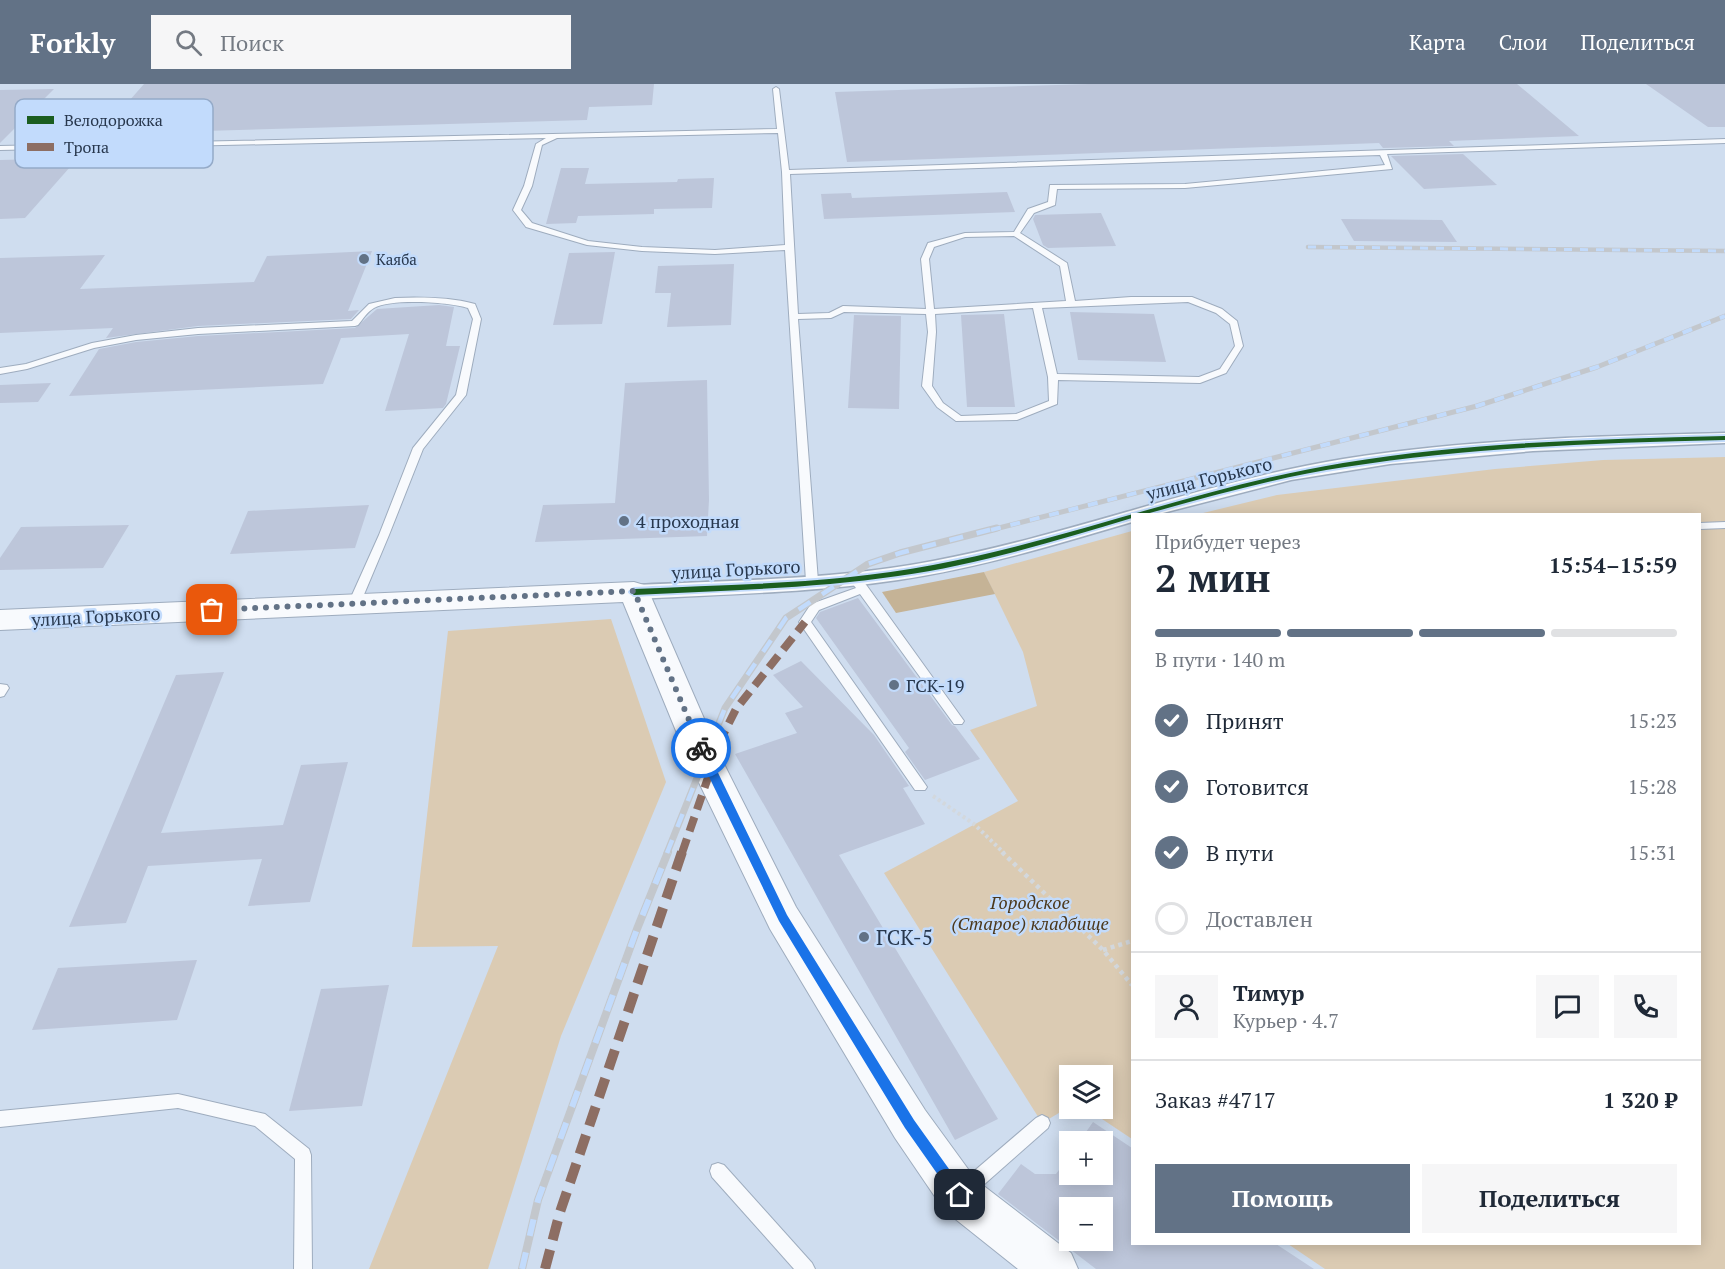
<!DOCTYPE html>
<html lang="ru">
<meta charset="utf-8">
<style>
:root{--surface:#fff;--page:#f6f6f7;--text:#1f2937;--muted:#747a83;--line:#e0e1e3;--accent:#627286}
body{margin:0;font-family:"PT Serif",serif;background:var(--page);color:var(--text);height:100vh;display:flex;flex-direction:column;font-size:22px;white-space:nowrap}
*{box-sizing:border-box;margin:0}
p{font-size:20px;color:var(--muted)}
.icon{flex:none;width:33px;height:33px;fill:none;stroke:currentColor;stroke-width:2;stroke-linecap:round;stroke-linejoin:round}
.map{position:relative;flex:1;overflow:hidden}
.side{position:absolute;left:1131px;top:429px;width:570px;height:732px;display:flex;flex-direction:column;background:var(--surface);border-radius:0px;box-shadow:0 3px 15px #0003}
.side>*{flex:none}
.buttons{position:absolute;left:1059px;top:981px;display:grid;gap:12px}
.buttons a{display:grid;place-items:center;width:54px;height:54px;border-radius:0px;background:var(--surface);box-shadow:0 3px 15px #0003;font-size:30px}
.pin{position:absolute;display:grid;place-items:center;width:51px;height:51px;color:#fff;margin:-26px;border-radius:12px;box-shadow:0 3px 9px #0006}
.courier{position:absolute;display:grid;place-items:center;width:60px;height:60px;margin:-30px;border:4px solid #1a73e8;border-radius:50%;background:#fff;color:#222;box-shadow:0 2px 8px #0007}
.overview em{font-style:normal;font-weight:800}
.overview div{display:flex;flex-direction:column-reverse}
.overview{display:flex;align-items:center;justify-content:space-between;height:102px;padding:0 24px}
h1{font-size:39px;font-weight:800;line-height:45px}
.bar{display:grid;grid-template-columns:repeat(4,1fr);gap:9px 6px;align-content:center;height:72px;padding:0 24px}
.bar i{height:8px;border-radius:4px;background:var(--line)}
.bar .on{background:var(--accent)}
.bar p{grid-column:span 4}
.line{display:flex;align-items:center;gap:15px;padding:0 24px;border-top:2px solid var(--line)}
.line div{flex:1}
.round{display:grid;place-items:center;flex:none;width:63px;height:63px;border-radius:0px;background:var(--page)}
ol{padding:0 24px;list-style:none}
li{display:flex;align-items:center;gap:18px;height:66px}
li p{margin-inline-start:auto}
li .icon{padding:6px;border-radius:50%;background:var(--accent);color:#fff;stroke-width:4}
li:last-child{color:var(--muted)}
li i{width:33px;height:33px;border:3px solid var(--line);border-radius:50%}
.button{display:flex;gap:12px;margin-top:auto;padding:12px 24px}
.button a{flex:1;height:69px;border-radius:0px;background:var(--accent);color:#fff;font-size:24px;font-weight:800;line-height:69px;text-align:center}
.button a+a{background:var(--page);color:var(--text)}
header{display:flex;align-items:center;gap:36px;box-sizing:border-box;height:84px;padding:0 30px;background:var(--accent);color:#fff}
header strong{font-size:28px}
nav{display:flex;gap:33px;margin-inline-start:auto;font-size:21px}
.search{width:420px;height:54px;background:var(--page);display:flex;align-items:center;gap:15px;box-sizing:border-box;padding:0 21px;border-radius:0px;color:var(--muted);font-size:22px}
.map>svg:first-child{display:block}
</style>
<header>
<strong>Forkly</strong>
<div class="search"><svg class="icon" aria-label="search" viewBox="0 0 24 24"><circle cx="10" cy="10" r="6"/><path d="M15 15l6 6"/></svg>Поиск</div>
<nav><a>Карта</a><a>Слои</a><a>Поделиться</a></nav>
</header>
<div class="map">
<svg width="1725" height="1185" viewBox="0 0 1725 1185">
<rect width="100%" height="100%" fill="#cfddef"/>
<g fill="#dbcbb3">
<path d="M1725,373v812h-400l-37,-25h412v-730h-501l78,-19 218,-26 108,-9z"/>
<path d="M1132,447v608l-45,-30 15,-1v-32h-32l-1,31 -27,16 -158,-250 134,-72 -48,-71 67,-24 -14,-54 -39,-80z"/>
<path d="M611,535l55,163 -105,254 -73,233h-119l129,-323 -86,1 36,-316z"/>
</g>
<path fill="#c5b396" d="M984,488l11,22 -99,19 -14,-21z"/>
<g fill="#bdc6da" fill-rule="evenodd">
<path d="M144,0h510l-2,21 -63,2 -2,13 -487,14z"/>
<path d="M1089,0h428l62,52 -130,5 5,5 -71,2 -4,-5 -532,19 -12,-70z"/>
<path d="M1646,0h79v43h-17z"/>
<path d="M54,5l-54,54v-53z"/>
<path d="M1463,70l34,31 -73,4 -33,-33z"/>
<path d="M78,74l-53,60 -25,1v-59z"/>
<path d="M561,84h28l-4,16 92,-2 1,-3 36,-1 -2,30 -58,1v5l-76,2 -2,7 -30,1z"/>
<path d="M1007,108l8,20 -191,7 -3,-25 30,-1 1,5z"/>
<path d="M1101,129l15,33 -68,2 -5,-3 -10,-26 2,-4z"/>
<path d="M1341,135l101,1 15,22 -103,-1z"/>
<path d="M372,167l-24,60 11,-1 -8,9 -153,7 -92,12 7,-10 -113,5v-75l105,-3 -25,34 174,-7 13,-26z"/>
<path d="M615,168l-13,72 -49,1 16,-72z"/>
<path d="M734,180l-3,61 -64,2 4,-34h-16l3,-27z"/>
<path d="M439,221l15,2 -8,39h14l-14,58 -3,4 -58,3 24,-77 -68,4 -18,46 -254,12 30,-47 37,-7 62,-6 157,-8 22,-19z"/>
<path d="M1070,228l84,2 12,48 -88,-2z"/>
<path d="M1004,230l11,93h-48l-6,-92z"/>
<path d="M854,231l47,1 -2,93 -51,-1z"/>
<path d="M707,296l2,120 -2,36 -172,6 8,-37 72,-2 10,-120z"/>
<path d="M51,299l-13,19 -38,1v-18z"/>
<path d="M369,421l-14,43 -125,6 18,-43z"/>
<path d="M129,441l-26,43 -103,2v-12l21,-31z"/>
<path d="M858,514l94,127 3,1 25,33 -55,21 -20,-28 4,-4 -93,-130 4,-6z"/>
<path d="M801,577l73,74 35,51 -6,2 22,36 -86,31 159,264 -43,21 -220,-386 62,-21 -12,-20 18,-6 -30,-32z"/>
<path d="M224,588l-63,161 122,-8 18,-60 47,-3 -38,140 -62,4 14,-47 -114,7 -22,57 -57,4 107,-252z"/>
<path d="M197,876l-20,60 -145,10 26,-62z"/>
<path d="M389,901l-27,121 -73,5 32,-122z"/>
<path d="M1093,1038l39,26v96h144l38,25h-218l-98,-75 23,-30 14,10h21l14,-19v19h32v-32h-23zM1070,1124h32v32h-32z"/>
</g>
<g fill="none" stroke-linecap="round" stroke-linejoin="round">
<g stroke="#9eacbe" stroke-width="2">
<g id="service">
<path d="M776,3l3,2 10,81 936,-31v4l-338,11 5,15 -207,19 -128,1 -2,16 -21,8 -14,20 47,30 8,38 56,-4h61l30,12 15,12 6,25 -17,27 -26,10 -142,-3 -1,24 -40,16 -61,1 -19,-14 -15,-21 6,-54 -2,-18 -82,-2 -13,6 -33,1 20,262 -6,4 -6,-4 -21,-331 -70,4 -73,-3 -55,-6 -61,-18 -13,-17 11,-24 12,-42 10,-6 -546,12v-4l777,-17 -4,-40zM778,49l4,39 3,73 -70,5 -73,-3 -54,-6 -56,-18 -11,-13 11,-24 10,-41 15,-7zM1380,71l5,10 -200,19 -135,1 -2,17 -20,7 -14,23 -49,1 -37,10 -7,16 5,50 -83,-3 -14,7 -31,1 -8,-140zM1014,152l46,30 6,35 -132,8 -5,-50 5,-12 31,-10zM1188,218l28,11 14,11 5,22 -15,23 -21,8 -142,-3 -15,-66zM1033,224l15,69 1,24 -33,13 -55,2 -18,-13 -11,-17 4,-54 -1,-18z"/>
<path d="M395,214c26,-1 54,-1 80,6l6,15 -15,76 -43,54 -34,86 -29,69 -6,4 -6,-4 31,-69 34,-87 43,-53 17,-76 -5,-11c-18,-6 -77,-10 -94,0 -7,4 -11,11 -16,17l-3,1 -157,8 -62,6 -42,8 -67,21 -27,5v-6l26,-4 66,-21 44,-8 62,-7 154,-7 17,-17z"/>
<path d="M1725,438v6l-25,1v-6z"/>
<path d="M858,495l4,1 5,6 97,135 -2,3h-8l-94,-130 -41,16 -8,12 114,162 2,3 -2,3h-10l-116,-168 12,-18 45,-16 -4,-5z"/>
<path d="M0,600l7,1 2,3 -5,8 -4,1z"/>
<path d="M178,1010l87,20 44,35 2,6 1,114h-18l1,-110 -40,-33 -77,-18 -178,19v-16z"/>
<path d="M1042,1031l6,3 2,5 -2,5 -77,68 -6,2 -6,-2 -2,-6 2,-6 77,-66z"/>
<path d="M718,1079l6,2 88,98 3,6h-21l-82,-92 -2,-6 2,-6z"/>
</g>
</g>
<g stroke="#9eacbe" stroke-width="3">
<path id="minor" d="M1725,349v10l-192,8 -143,13 -99,16 -132,34h-27v8c-77,23 -154,46 -234,58 -87,13 -176,14 -264,19l-7,-2 -3,-5 3,-5 7,-2c100,-5 201,-5 299,-24 138,-26 270,-79 410,-102 126,-20 254,-23 382,-26z"/>
</g>
<g stroke="#9eacbe" stroke-width="2">
<path id="secondary" d="M634,498l10,3 5,7 73,168 74,147 129,203 51,70 95,73 7,16h-60l-74,-59 -49,-72 -125,-209 -82,-169 -65,-158 -623,28v-20z"/>
</g>
<path stroke="#d3d8dd" stroke-width="4" stroke-dasharray="3 3" stroke-linecap="butt" d="M933,712l41,28 30,29"/>
<g stroke="#d3d8dd" stroke-width="4.5" stroke-dasharray="4 4" stroke-linecap="butt">
<path d="M1002,768l101,98 29,35"/>
<path d="M1103,866l29,-9"/>
</g>
<use href="#service" fill="#f8fafd" fill-rule="evenodd"/>
<use href="#minor" fill="#f8fafd" fill-rule="evenodd"/>
<use href="#secondary" fill="#f8fafd" fill-rule="evenodd"/>
<g stroke="#c3c7cc" stroke-width="4.5">
<path id="rail-far3" d="M1308,163l417,4"/>
</g>
<g stroke="#c3c7cc" stroke-width="5">
<path id="rail-far2" d="M991,446l486,-124 120,-39 128,-51"/>
</g>
<g stroke="#c3c7cc" stroke-width="7">
<path id="rail-far1" d="M667,769l58,-145 61,-90 82,-54 32,-11 97,-25"/>
</g>
<g stroke="#c3c7cc" stroke-width="8">
<path id="rail" d="M522,1185l16,-69 99,-271 31,-77"/>
</g>
<use href="#rail-far3" stroke="#c2dbfc" stroke-width="3" stroke-dasharray="8" stroke-linecap="butt"/>
<use href="#rail-far2" stroke="#c2dbfc" stroke-width="4" stroke-dasharray="10" stroke-linecap="butt"/>
<use href="#rail-far1" stroke="#c2dbfc" stroke-width="4.5" stroke-dasharray="14" stroke-linecap="butt"/>
<use href="#rail" stroke="#c2dbfc" stroke-width="6" stroke-dasharray="17" stroke-linecap="butt"/>
<path stroke="#8d6e63" stroke-width="8" stroke-dasharray="15 8" stroke-linecap="butt" d="M682,769l40,-116 14,-28 69,-87"/>
<path stroke="#8d6e63" stroke-width="10" stroke-dasharray="20 10" stroke-linecap="butt" d="M545,1185l15,-57 122,-360"/>
<g stroke="#c2dbfc" stroke-width="4">
<path id="cycleway" d="M1725,352v4c-127,3 -254,7 -380,27 -67,10 -133,29 -199,47h-14v4c-77,23 -154,47 -234,58 -87,13 -176,14 -264,19l-4,-3 4,-3c100,-5 201,-5 299,-24 138,-26 270,-79 410,-102 126,-21 254,-24 382,-27z"/>
</g>
<use href="#cycleway" fill="#1b5e20" fill-rule="evenodd"/>
</g>
<path fill="#1a73e8" d="M701,660l5,4 81,167 127,205 50,70 2,5 -2,4 -4,2 -5,-2 -50,-71 -126,-207 -84,-173z"/>
<g fill="none" stroke-linecap="round" stroke-linejoin="round">
<path stroke="#627286" stroke-width="6" stroke-dasharray="0 10.8" d="M212,526l422,-19 67,157"/>
</g>
<g fill="#627286" stroke="#c2dbfc" stroke-width="2">
<circle cx="364" cy="175" r="6"/>
<circle cx="624" cy="437" r="6"/>
<circle cx="894" cy="601" r="6"/>
<circle cx="864" cy="853" r="6"/>
</g>
<g text-anchor="middle" dominant-baseline="central" stroke-width="5" stroke-linejoin="round" paint-order="stroke">
<g font-size="15" fill="#28384e" stroke="#c2dbfc" text-anchor="start">
<text x="376" y="175">Каяба</text>
</g>
<g font-size="18" fill="#28384e" stroke="#c2dbfc">
<text transform="translate(1209 394) rotate(-14)">улица Горького</text>
<text transform="translate(736 485) rotate(-3)">улица Горького</text>
<text transform="translate(96 532) rotate(-3)">улица Горького</text>
</g>
<g font-size="18" fill="#28384e" stroke="#c2dbfc" text-anchor="start">
<text x="636" y="437">4 проходная</text>
<text x="906" y="601">ГСК-19</text>
</g>
<g font-size="18" font-style="italic" fill="#4b371a" stroke="#c2dbfc">
<text x="1030" y="818">Городское<tspan x="1030" dy="21">(Старое) кладбище</tspan></text>
</g>
<g font-size="21" fill="#28384e" stroke="#c2dbfc" text-anchor="start">
<text x="876" y="853">ГСК-5</text>
</g>
</g>
<rect x="15" y="15" width="198" height="69" rx="9" fill="#c2dbfc" stroke="#94aac8" stroke-width="1.5"/>
<rect x="27" y="32" width="27" height="8" fill="#1b5e20"/>
<rect x="27" y="59" width="27" height="8" fill="#8d6e63"/>
<g font-size="16" fill="#28384e">
<text x="64" y="42">Велодорожка</text>
<text x="64" y="69">Тропа</text>
</g>
</svg>
<div class="buttons">
<a><svg class="icon" aria-label="layers" viewBox="0 0 24 24"><path d="M12 4l9 5-9 5-9-5zM3 14l9 5 9-5"/></svg></a>
<a>+</a>
<a>−</a>
</div>
<div class="pin" style="left:212px;top:526px;background:#ea580c"><svg class="icon" aria-label="bag" viewBox="0 0 24 24"><path d="M5 8h14l-1 12H6zM9 8a3 3 0 0 1 6 0"/></svg></div>
<div class="pin" style="left:960px;top:1111px;background:#1f2937"><svg class="icon" aria-label="home" viewBox="0 0 24 24"><path d="M3 11l9-7 9 7M6 9v11h12V9"/></svg></div>
<div class="courier" style="left:701px;top:664px"><svg class="icon" aria-label="bike" viewBox="0 0 24 24"><circle cx="6" cy="16" r="4"/><circle cx="18" cy="16" r="4"/><path d="M6 16l4-8h5l3 8M10 8l3 8H6M13 5h3"/></svg></div>
<section class="side">
<div class="overview"><div><h1>2 мин</h1><p>Прибудет через</p></div><em>15:54–15:59</em></div>
<div class="bar"><i class="on"></i><i class="on"></i><i class="on"></i><i></i><p>В пути · 140 m</p></div>
<ol>
<li><svg class="icon" aria-label="check" viewBox="0 0 24 24"><path d="M5 12l5 5 9-10"/></svg>Принят<p>15:23</p></li>
<li><svg class="icon" aria-label="check" viewBox="0 0 24 24"><path d="M5 12l5 5 9-10"/></svg>Готовится<p>15:28</p></li>
<li><svg class="icon" aria-label="check" viewBox="0 0 24 24"><path d="M5 12l5 5 9-10"/></svg>В пути<p>15:31</p></li>
<li><i></i>Доставлен</li>
</ol>
<div class="line" style="height:108px"><a class="round"><svg class="icon" aria-label="person" viewBox="0 0 24 24"><circle cx="12" cy="8" r="4"/><path d="M4 21q1-7 8-7t8 7"/></svg></a><div><b>Тимур</b><p>Курьер · 4.7</p></div><a class="round"><svg class="icon" aria-label="chat" viewBox="0 0 24 24"><path d="M4 5h16v11H9l-5 4z"/></svg></a><a class="round"><svg class="icon" aria-label="phone" viewBox="0 0 24 24"><path d="M5 4h4l2 5-3 2q2 4 5 5l2-3 5 2v4C11 20 4 13 5 4z"/></svg></a></div>
<div class="line" style="height:78px"><div>Заказ #4717</div><b>1 320 ₽</b></div>
<div class="button"><a>Помощь</a><a>Поделиться</a></div>
</section>
</div>
